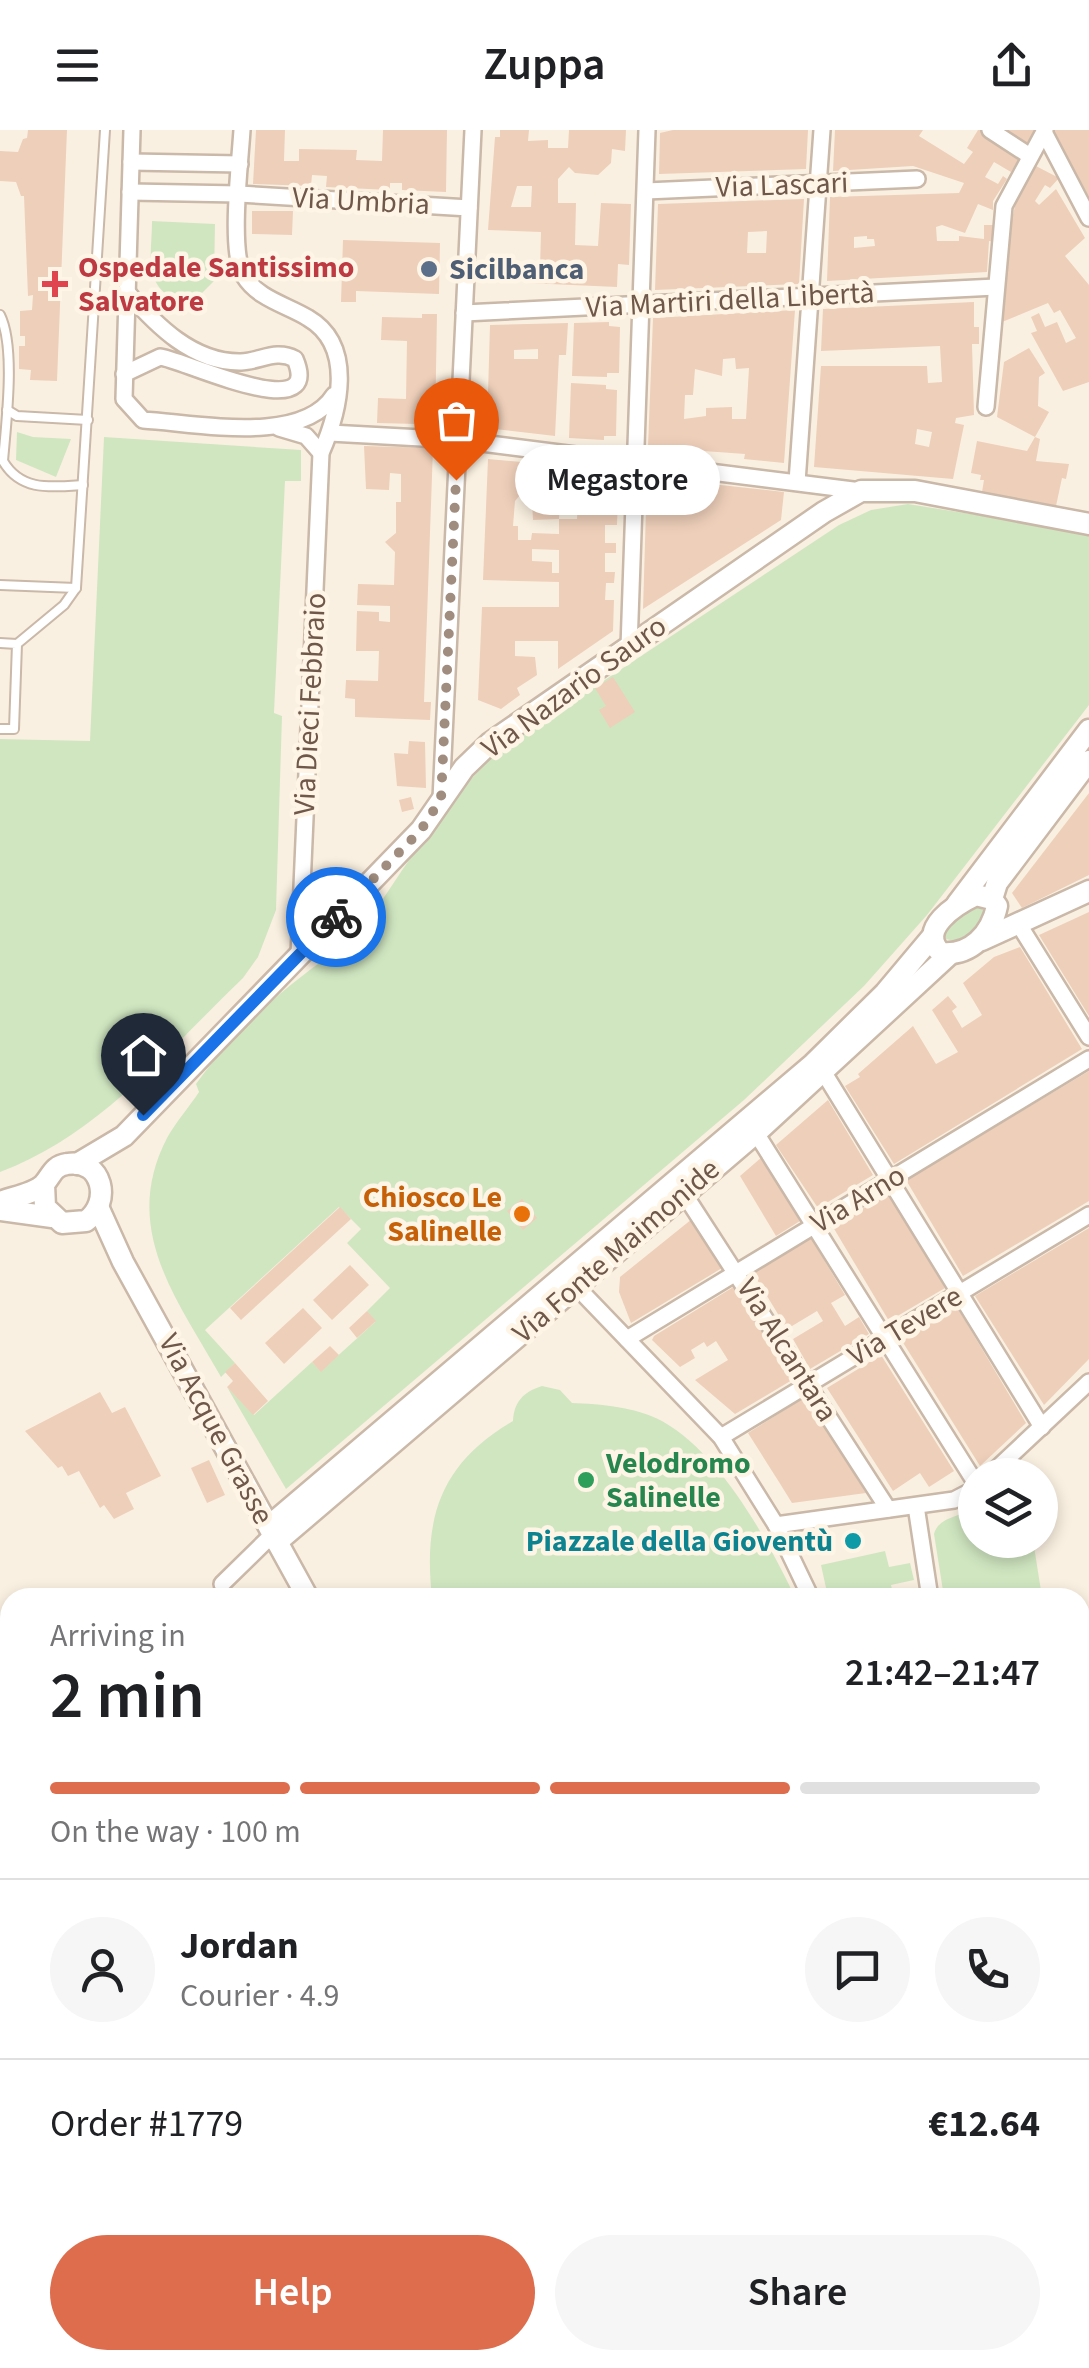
<!DOCTYPE html>
<meta charset="utf-8">
<style>
:root{--surface:#fff;--page:#f6f6f6;--text:#202124;--muted:#757577;--line:#e0e0e0;--accent:#dd6d4d}
body{margin:0;font-family:"Source Sans 3",sans-serif;background:var(--page);color:var(--text);height:100vh;display:flex;flex-direction:column;font-size:38px;white-space:nowrap}
*{box-sizing:border-box;margin:0}
p{font-size:32px;color:var(--muted)}
.icon{flex:none;width:55px;height:55px;fill:none;stroke:currentColor;stroke-width:2;stroke-linecap:round;stroke-linejoin:round}
.map{position:relative;flex:1;overflow:hidden}
.details{position:absolute;left:0px;top:1458px;width:1090px;height:782px;display:flex;flex-direction:column;background:var(--surface);border-radius:30px 30px 0 0;box-shadow:0 5px 15px #0003}
.details>*{flex:none}
.buttons{position:absolute;left:958px;top:1328px;display:grid;gap:20px}
.buttons a{display:grid;place-items:center;width:100px;height:100px;border-radius:50%;background:var(--surface);box-shadow:0 5px 15px #0003;font-size:50px}
.pin{position:absolute;display:grid;place-items:center;width:85px;height:85px;color:#fff;margin:-102px -42px;border-radius:50% 50% 50% 0;rotate:-45deg;box-shadow:0 0 10px #0007}
.pin .icon{rotate:45deg}
.courier{position:absolute;display:grid;place-items:center;width:100px;height:100px;margin:-50px;border:8px solid #1a73e8;border-radius:50%;background:#fff;color:#222;box-shadow:0 2px 12px #0007}
.bubble{position:absolute;height:70px;border-radius:35px;background:var(--surface);box-shadow:0 5px 15px #0003;font-size:32px;font-weight:600;line-height:70px;text-align:center}
.headline em{font-style:normal;font-weight:600}
.headline div{display:flex;flex-direction:column-reverse}
.headline{display:flex;align-items:center;justify-content:space-between;height:170px;padding:0 50px}
h1{font-size:65px;font-weight:600;line-height:75px}
.bar{display:grid;grid-template-columns:repeat(4,1fr);gap:15px 10px;align-content:center;height:120px;padding:0 50px}
.bar i{height:12px;border-radius:8px;background:var(--line)}
.bar .current{background:var(--accent)}
.bar p{grid-column:span 4}
.line{display:flex;align-items:center;gap:25px;padding:0 50px;border-top:2px solid var(--line)}
.line div{flex:1}
.round{display:grid;place-items:center;flex:none;width:105px;height:105px;border-radius:52px;background:var(--page)}
.action{display:flex;gap:20px;margin-top:auto;padding:20px 50px}
.action a{flex:1;height:115px;border-radius:60px;background:var(--accent);color:#fff;font-size:40px;font-weight:600;line-height:115px;text-align:center}
.action a+a{background:var(--page);color:var(--text)}
header{display:flex;justify-content:space-between;align-items:center;height:130px;padding:0 50px;background:var(--surface);font-size:45px;font-weight:600}
.map>svg:first-child{display:block}
</style>
<header><svg class="icon" aria-label="menu" viewBox="0 0 24 24"><path d="M4 6h16M4 12h16M4 18h16"/></svg>Zuppa<svg class="icon" aria-label="share" viewBox="0 0 24 24"><path d="M12 15V3M7 8l5-5 5 5M5 13v7h14v-7"/></svg></header>
<div class="map">
<svg width="1089" height="2238" viewBox="0 0 1089 2238">
<rect width="100%" height="100%" fill="#faf0e1"/>
<g fill="#d0e6c1">
<path d="M152,91l63,3 -1,57 -15,15 -21,5c-36,-16 -26,-46 -26,-80z"/>
<path d="M17,302l16,5 38,2 -15,38 -40,-17z"/>
<path d="M104,307l197,13v31h-16l-11,232 8,3 -6,194 -18,47 -15,21c-75,72 -144,157 -243,194v-433l90,2z"/>
<path d="M908,374l181,29v172l-162,210 -63,71 -120,114 -458,389 -59,-102 27,28 58,-53 9,9 54,-49 -8,-11 23,-23 -43,-45 14,-14 -22,-22 -134,123 30,33 -14,14c-44,-78 -101,-148 -54,-239 9,-16 22,-31 32,-46l-3,-8c29,-41 70,-81 110,-111 17,-14 35,-21 51,-36 43,-61 91,-144 148,-191l334,-221 32,-15z"/>
<path d="M976,777h5l3,5c-4,17 -20,33 -38,27l-3,-7 5,-9z"/>
<path d="M542,1256l18,4 12,13c29,1 64,4 90,18 59,33 105,118 133,176h-363c-9,-80 9,-134 81,-176 1,-19 10,-29 29,-35z"/>
<path d="M975,1379v31h58l9,57h-98l-10,-63c4,-17 27,-18 41,-25z"/>
<path d="M885,1421l4,16 21,-4 4,17 -23,5 2,9 -16,4 -49,-1 -7,-32z"/>
<path d="M0,1492l10,6v475l-10,10z"/>
<path d="M1089,1728v510h-448l1,-8h438v-500z"/>
<path d="M170,2230h206l-4,8h-195z"/>
<path d="M389,2230h229l-1,8h-232z"/>
</g>
<g fill="#eecfba" fill-rule="evenodd">
<path d="M28,0h39l-10,251 -27,-1 1,-10 -12,-1v-23h6v-10h-5v-25l12,-1 1,-15 -5,1 -4,-100h-3l-5,-14 -16,-1v-30l18,1 5,-13 4,-1z"/>
<path d="M256,0h29l-1,31h15v-12l58,1 -1,10 26,1 1,-31h64l-1,62 -44,-2v-7h-12v7l-64,-3 1,-11 -15,-1 -1,11 -58,-2z"/>
<path d="M500,0h29l-1,11 20,-1v8h20l1,-18h57l-1,21 -13,-2 -1,14 -13,12 -23,-2 -6,-6 -11,12v24h18l-1,42 23,1 3,-43 30,1 -2,61 -11,-1 -1,23 -90,-4v-14l13,1 1,-38 -53,-2 7,-93h5zM517,56h15l-1,21h-20z"/>
<path d="M673,0h135l-2,39 -147,5 1,-41z"/>
<path d="M835,0h88l-4,6 45,28 9,-12 -6,-4 11,-18h5l39,24 -11,18 -17,-10 -9,15 13,7 5,-8 4,3 -14,22v9l-15,-6 -13,29 -23,-8 -6,2 1,14h22v-5l25,3v-14h13l-1,17 -7,-1 -2,31 -160,9 3,-84 129,-4 5,-10 -51,-17 -80,5zM867,106v3h7l1,7 -21,2v-11z"/>
<path d="M998,0h37l-10,18z"/>
<path d="M1053,0h36v67l-25,-45z"/>
<path d="M1034,35l25,13 -9,10 -5,-3 -10,16 4,4 17,-16 29,49 -20,18 24,29v97l-26,9 -32,-58 6,-2 -6,-14 8,-4 6,14 12,-5 9,21 10,-5 -16,-28 -6,3 -6,-10 -46,19 9,-98 4,-18z"/>
<path d="M804,69l-5,85 -144,6 3,-86zM767,101l-1,22h-19l1,-21z"/>
<path d="M252,81h41l-1,24 -40,-1z"/>
<path d="M343,110l97,3 -1,51 -83,-3v11h-15z"/>
<path d="M974,172v25h5v17h-7l2,71 -18,3 -1,5 9,2 -11,54 -139,-12 7,-101h106l1,17 14,-1 -2,-36 -119,5 2,-42zM917,299l15,3 -3,15 -14,-3z"/>
<path d="M795,180l-11,153 -40,-4 1,-5 -97,-7 5,-129zM735,228l1,11 13,-1 -3,51h-14v-12l-26,1v8l-22,3 1,-24h8l2,-26 27,7 1,-17z"/>
<path d="M422,184h15l-2,114h-18v-4l-40,-1 1,-25 28,1 1,-58 -26,-1 1,-23 40,1z"/>
<path d="M609,192v4l11,1 -1,46h-12v4l-35,-1 2,-53z"/>
<path d="M568,193l-2,32h-7l-4,81 -68,-8 3,-103zM538,219v10h-24v-9z"/>
<path d="M1029,218l16,25 -6,4 -1,29 11,6 -14,25 -38,-20 7,-55z"/>
<path d="M571,253l35,2v4l11,1 -1,46h-12v4l-35,-2z"/>
<path d="M1035,307l5,2 -4,22 33,3 -3,15 -4,-1 -6,28 -74,-14 2,-12h-4l1,-5 -10,-2 6,-32 50,10z"/>
<path d="M364,316l69,2 -9,254h7l-1,18 -75,-3v-18l-10,-1 1,-18 32,1 1,-30h-23l1,-40 22,1v9l11,1v-16l-33,-1 1,-21 36,1 1,-33 -10,-10 11,-9v-31h5v-28l-11,-1 -1,17 -23,-1z"/>
<path d="M488,329l131,12 -2,54h-12v18h11v10h-11v19h10l-1,11h-8l-1,17h9l-1,31 -55,38v-28h-43v15l20,1 2,18 -20,13 3,7 -19,14 -23,-9 4,-93h77v-25l-76,-2zM521,364l8,2 3,6 1,18 26,-1 1,-20h18l-1,20h-18v15l-27,-1 -1,7h-13v-14h-5l2,-25zM532,419l27,1v23h-7v-11l-20,-1z"/>
<path d="M647,347l137,15 -3,28 -138,89z"/>
<path d="M613,547l22,35 -25,16 -11,-18 7,-4 -11,-18z"/>
<path d="M409,611l16,1 1,46 -29,-2 -3,-33 14,1z"/>
<path d="M1089,663v82l-67,33 -10,-15z"/>
<path d="M411,667l3,12 -12,3 -3,-12z"/>
<path d="M1089,782v104l-50,-81z"/>
<path d="M1020,817l62,102 -188,115 -49,-78 15,-9 -2,-3 55,-48 23,38 22,-12 -26,-42 16,-14 9,11 -5,4 10,17 20,-13 -19,-32 31,-26z"/>
<path d="M1089,941v130l-126,75 -57,-96z"/>
<path d="M828,970l45,75 -55,33 -42,-63z"/>
<path d="M762,1027l38,64 -24,15 -36,-60z"/>
<path d="M888,1063l57,95 -56,33 -56,-94z"/>
<path d="M522,1069l15,19 -14,12 -16,-19z"/>
<path d="M340,1077l11,12 -110,101 -11,-12z"/>
<path d="M692,1089l30,49 -91,55 -12,-31 1,-15z"/>
<path d="M1089,1098v131l-45,46 -69,-109z"/>
<path d="M811,1108l34,57 -14,8 14,23 14,-9 10,17 -59,35 -17,-30 30,-18 -6,-10 -30,18 -34,-56z"/>
<path d="M350,1135l19,20 -37,35 -19,-20z"/>
<path d="M735,1156l57,94 -57,34 -40,-34 33,-20 -12,-19 -9,6 -3,-5 -13,8 4,8 -15,9 -28,-27 2,-4z"/>
<path d="M957,1177l69,116 -46,43 -78,-125z"/>
<path d="M303,1178l19,20 -38,36 -19,-21z"/>
<path d="M367,1181l9,10 -19,17 -8,-10z"/>
<path d="M330,1216l9,9 -18,17 -9,-10z"/>
<path d="M881,1225l73,116 -25,16 -9,-14 -27,18 -66,-103z"/>
<path d="M235,1233l33,38 -15,14 -26,-28 6,-6 -8,-9z"/>
<path d="M100,1262l12,21 13,-6 36,69 -35,17 8,16 -20,10 -10,-14 -4,3 -21,-37 -11,5 -6,-10 -4,2 -33,-37z"/>
<path d="M805,1267l19,28 42,68 -74,10 -13,-21 -31,-49z"/>
<path d="M209,1330l16,35 -18,8 -16,-35z"/>
<path d="M1089,1590v57l-9,2v-57z"/>
<path d="M1084,1660l5,11v21l-9,4v-35z"/>
</g>
<g fill="none" stroke-linecap="round" stroke-linejoin="round">
<g stroke="#cab8a9" stroke-width="12">
<g id="service">
<path d="M0,185c16,32 6,109 3,146 18,31 49,26 80,24"/>
<path d="M7,280l10,6 71,4"/>
<path d="M0,455l76,3"/>
<path d="M0,513l17,1 -3,85h-14"/>
<path d="M17,514l47,-39 12,-17 29,-458"/>
<path d="M1080,1506l9,-2"/>
<path d="M0,2210l10,14"/>
<path d="M15,2230l5,8"/>
</g>
</g>
<g stroke="#cab8a9" stroke-width="18">
<path id="pedestrian" d="M378,2238l4,-8"/>
</g>
<g stroke="#cab8a9" stroke-width="20">
<g id="minor">
<path d="M132,0l-8,269 19,21c53,3 159,26 191,-25"/>
<path d="M242,0c-2,33 -13,122 2,146 14,23 43,29 64,42 48,28 31,94 13,135l-22,502"/>
<path d="M990,0l40,26"/>
<path d="M1044,2l45,86"/>
<path d="M131,32l109,2"/>
<path d="M646,61l271,-12"/>
<path d="M130,62l109,2 230,14"/>
<path d="M464,183l532,-26"/>
<path d="M124,244l36,-17c19,1 165,72 135,2 -19,-10 -34,2 -54,3 -48,1 -85,-37 -114,-70"/>
<path d="M986,277l18,-201 41,-76"/>
<path d="M279,298l27,8 15,17"/>
<path d="M330,303l128,7 403,51"/>
<path d="M797,352l25,-352"/>
<path d="M629,517l18,-517"/>
<path d="M441,669l32,-669"/>
<path d="M1018,793l71,114"/>
<path d="M824,943l218,354"/>
<path d="M756,1003l219,349"/>
<path d="M683,1062l205,317"/>
<path d="M571,1151l150,156 55,88 35,73"/>
<path d="M627,1209l462,-280"/>
<path d="M721,1307l368,-222"/>
<path d="M990,1345l99,-93"/>
<path d="M916,1376l14,92"/>
<path d="M776,1395l178,-25 21,-11"/>
<path d="M222,1454l51,-50"/>
<path d="M1080,1582l9,-2"/>
<path d="M1080,1722l9,-2"/>
<path d="M629,2238l1,-8"/>
</g>
</g>
<g stroke="#cab8a9" stroke-width="25">
<g id="tertiary">
<path d="M976,765l16,4 5,7c-6,28 -26,50 -56,47 -25,-24 16,-49 35,-58z"/>
<path d="M992,769l5,-16 92,-122"/>
<path d="M957,774l132,-174"/>
<path d="M982,810l107,-49"/>
<path d="M77,1034l47,-28 297,-306 43,-62 26,-25 334,-231 37,-21h54l174,33"/>
<path d="M0,1072c13,-5 34,-8 44,-18 8,-9 9,-18 23,-20 36,-6 45,39 19,57l-24,2 -17,-16 -1,-23"/>
<path d="M99,1079l24,53 185,336"/>
<path d="M0,1080l52,7"/>
<path d="M269,1396l544,-462 72,-71 47,-56"/>
<path d="M277,1412l479,-409 194,-179"/>
<path d="M0,2008l10,-10"/>
</g>
</g>
<use href="#service" stroke="#fff" stroke-width="8"/>
<use href="#pedestrian" stroke="#fff" stroke-width="12"/>
<use href="#minor" stroke="#fff" stroke-width="15"/>
<use href="#tertiary" stroke="#fff" stroke-width="20"/>
</g>
<g fill="none" stroke-linecap="round" stroke-linejoin="round">
<path stroke="#a08d7f" stroke-width="10" stroke-dasharray="0 18" d="M336,787l85,-87 20,-31 15,-319"/>
<path stroke="#1a73e8" stroke-width="12" d="M143,985l193,-198"/>
</g>
<circle fill="#5c6f8a" stroke="#fef5e6" stroke-width="4" cx="429" cy="139" r="10"/>
<path fill="#e0444e" stroke="#fef5e6" stroke-width="4" d="M50 139h10v10h10v10h-10v10h-10v-10h-10v-10h10z"/>
<circle fill="#e8710a" stroke="#fef5e6" stroke-width="4" cx="522" cy="1084" r="10"/>
<circle fill="#2e9e5b" stroke="#fef5e6" stroke-width="4" cx="586" cy="1350" r="10"/>
<circle fill="#0f9aa8" stroke="#fef5e6" stroke-width="4" cx="853" cy="1411" r="10"/>
<g text-anchor="middle" dominant-baseline="central" stroke-width="9" stroke-linejoin="round" paint-order="stroke">
<g font-size="30" fill="#6f574a" stroke="#fef5e6">
<text transform="translate(782 55) rotate(-2)">Via Lascari</text>
<text transform="translate(361 71) rotate(3)">Via Umbria</text>
<text transform="translate(730 170) rotate(-3)">Via Martiri della Libertà</text>
<text transform="translate(574 557) rotate(-36)">Via Nazario Sauro</text>
<text transform="translate(310 574) rotate(-87)">Via Dieci Febbraio</text>
<text transform="translate(858 1069) rotate(-31)">Via Arno</text>
<text transform="translate(616 1121) rotate(-41)">Via Fonte Maimonide</text>
<text transform="translate(905 1196) rotate(-31)">Via Tevere</text>
<text transform="translate(787 1220) rotate(58)">Via Alcantara</text>
<text transform="translate(216 1299) rotate(62)">Via Acque Grasse</text>
</g>
<g font-size="30" font-weight="bold" fill="#be3a42" stroke="#fef5e6" text-anchor="start">
<text x="78" y="137">Ospedale Santissimo<tspan x="78" dy="34">Salvatore</tspan></text>
</g>
<g font-size="30" font-weight="bold" fill="#4e5e75" stroke="#fef5e6" text-anchor="start">
<text x="449" y="139">Sicilbanca</text>
</g>
<g font-size="30" font-weight="bold" fill="#c56008" stroke="#fef5e6" text-anchor="end">
<text x="502" y="1067">Chiosco Le<tspan x="502" dy="34">Salinelle</tspan></text>
</g>
<g font-size="30" font-weight="bold" fill="#27864d" stroke="#fef5e6" text-anchor="start">
<text x="606" y="1333">Velodromo<tspan x="606" dy="34">Salinelle</tspan></text>
</g>
<g font-size="30" font-weight="bold" fill="#0d838f" stroke="#fef5e6" text-anchor="end">
<text x="833" y="1411">Piazzale della Gioventù</text>
</g>
</g>
</svg>
<div class="buttons">
<a><svg class="icon" aria-label="layers" viewBox="0 0 24 24"><path d="M12 4l9 5-9 5-9-5zM3 14l9 5 9-5"/></svg></a>
</div>
<div class="pin" style="left:456px;top:350px;background:#ea580c"><svg class="icon" aria-label="bag" viewBox="0 0 24 24"><path d="M5 8h14l-1 12H6zM9 8a3 3 0 0 1 6 0"/></svg></div>
<div class="pin" style="left:143px;top:985px;background:#1f2937"><svg class="icon" aria-label="home" viewBox="0 0 24 24"><path d="M3 11l9-7 9 7M6 9v11h12V9"/></svg></div>
<div class="courier" style="left:336px;top:787px"><svg class="icon" aria-label="bike" viewBox="0 0 24 24"><circle cx="6" cy="16" r="4"/><circle cx="18" cy="16" r="4"/><path d="M6 16l4-8h5l3 8M10 8l3 8H6M13 5h3"/></svg></div>
<div class="bubble" style="left:515px;top:315px;width:205px">Megastore</div>
<section class="details">
<div class="headline"><div><h1>2 min</h1><p>Arriving in</p></div><em>21:42–21:47</em></div>
<div class="bar"><i class="current"></i><i class="current"></i><i class="current"></i><i></i><p>On the way · 100 m</p></div>
<div class="line" style="height:180px"><a class="round"><svg class="icon" aria-label="person" viewBox="0 0 24 24"><circle cx="12" cy="8" r="4"/><path d="M4 21q1-7 8-7t8 7"/></svg></a><div><b>Jordan</b><p>Courier · 4.9</p></div><a class="round"><svg class="icon" aria-label="chat" viewBox="0 0 24 24"><path d="M4 5h16v11H9l-5 4z"/></svg></a><a class="round"><svg class="icon" aria-label="phone" viewBox="0 0 24 24"><path d="M5 4h4l2 5-3 2q2 4 5 5l2-3 5 2v4C11 20 4 13 5 4z"/></svg></a></div>
<div class="line" style="height:130px"><div>Order #1779</div><b>€12.64</b></div>
<div class="action"><a>Help</a><a>Share</a></div>
</section>
</div>
